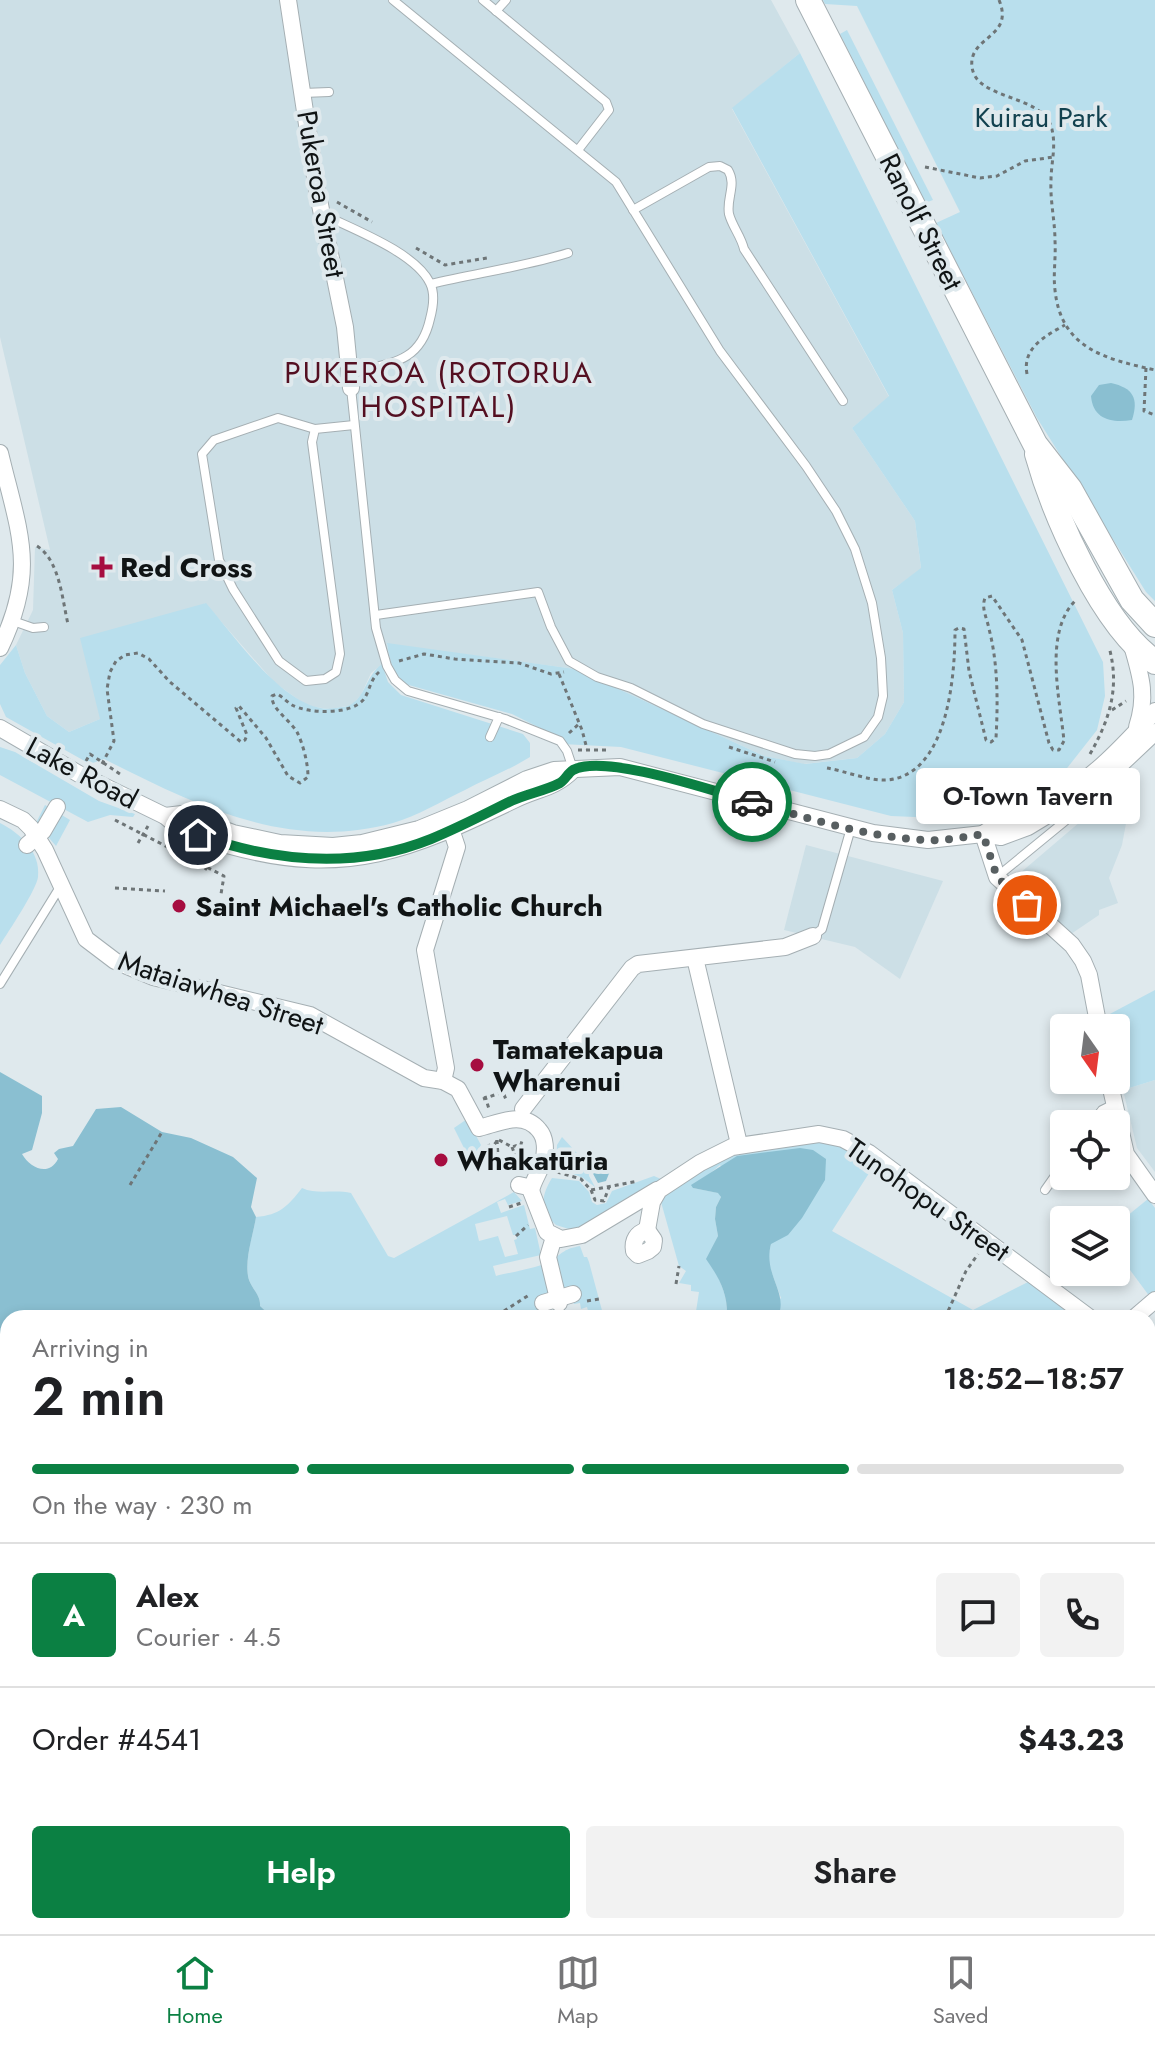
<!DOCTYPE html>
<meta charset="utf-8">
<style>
:root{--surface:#fff;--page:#f2f2f2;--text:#202124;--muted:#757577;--line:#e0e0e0;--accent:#0b8043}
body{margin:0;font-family:Jost,sans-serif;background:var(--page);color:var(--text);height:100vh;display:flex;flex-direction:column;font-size:30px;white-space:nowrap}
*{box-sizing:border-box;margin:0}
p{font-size:26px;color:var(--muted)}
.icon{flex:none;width:44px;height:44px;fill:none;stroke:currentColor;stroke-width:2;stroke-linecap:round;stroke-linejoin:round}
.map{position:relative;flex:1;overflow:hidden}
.drawer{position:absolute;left:0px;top:1310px;width:1156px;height:624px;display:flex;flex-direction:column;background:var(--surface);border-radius:24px 24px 0 0;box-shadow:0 4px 12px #0003}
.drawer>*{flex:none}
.needle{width:52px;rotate:166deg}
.fabs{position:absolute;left:1050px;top:1014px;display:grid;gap:16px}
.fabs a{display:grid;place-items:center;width:80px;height:80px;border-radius:8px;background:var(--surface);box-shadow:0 4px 12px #0003;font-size:40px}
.pin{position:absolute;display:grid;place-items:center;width:68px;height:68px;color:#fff;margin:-34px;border:4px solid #fff;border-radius:50%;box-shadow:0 2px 8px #0007}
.courier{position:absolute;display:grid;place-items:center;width:80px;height:80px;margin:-40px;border:6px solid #0b8043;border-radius:50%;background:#fff;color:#222;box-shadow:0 2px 10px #0007}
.bubble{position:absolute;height:56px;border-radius:8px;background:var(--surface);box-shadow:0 4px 12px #0003;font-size:26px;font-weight:600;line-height:56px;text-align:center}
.head em{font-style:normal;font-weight:600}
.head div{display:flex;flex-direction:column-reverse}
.head{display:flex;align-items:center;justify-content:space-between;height:136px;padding:0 32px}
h1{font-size:52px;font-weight:600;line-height:60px}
.bar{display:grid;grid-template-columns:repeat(4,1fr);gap:12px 8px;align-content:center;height:96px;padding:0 32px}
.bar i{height:10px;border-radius:6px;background:var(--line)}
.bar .current{background:var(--accent)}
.bar p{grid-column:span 4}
.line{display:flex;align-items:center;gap:20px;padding:0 32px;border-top:2px solid var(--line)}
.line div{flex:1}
.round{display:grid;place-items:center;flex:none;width:84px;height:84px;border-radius:8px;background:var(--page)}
.button{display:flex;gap:16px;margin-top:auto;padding:16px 32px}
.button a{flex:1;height:92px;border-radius:8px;background:var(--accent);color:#fff;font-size:32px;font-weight:600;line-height:92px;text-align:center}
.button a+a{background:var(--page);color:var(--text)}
.menu{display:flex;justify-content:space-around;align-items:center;height:112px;border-top:2px solid var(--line);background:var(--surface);font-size:22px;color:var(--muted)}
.menu a{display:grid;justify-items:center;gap:4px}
.menu .current{color:var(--accent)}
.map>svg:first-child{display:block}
</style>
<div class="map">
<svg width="1155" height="1934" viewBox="0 0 1155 1934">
<rect width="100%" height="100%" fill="#dfe9ed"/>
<g fill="#ccdfe6">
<path d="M0,0h771l29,53 -68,56 157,288 -37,31 63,93 6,48 -29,21 11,43 1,69 -19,32 -28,24 -54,6 -39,-8 -189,-87 -188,-25 2,15 -18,14 -10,22 -9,10 -22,4 -23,-3 -33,-24 -69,-79 -105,116 -31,13 -22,-16 -22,-43 -9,-28 17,-35 2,-63 15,3 -50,-213z"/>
<path d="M1135,775l-13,70 -13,33 9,25 -19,7v5l-28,19 -59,-54z"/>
<path d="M806,845l137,36 -43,98 -45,-32 -71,-17z"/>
<path d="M1155,1080v92l-18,-24 -14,-58z"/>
</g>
<g fill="#b9dfed" fill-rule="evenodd">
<path d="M823,0h332v601l-9,-9 -109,-174 -101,-195 24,-11 -103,-206 -32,-2z"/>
<path d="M847,30l86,170 -8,3 -85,-169z"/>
<path d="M800,53l303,609 2,34 -8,34 -33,42 -42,23 -45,16 -39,7 -47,-2 -270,-69 -59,-3 -16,-13 -34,-17 -107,-30c-12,-13 -16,-23 -18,-41l188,26 189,87 41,8 52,-6 28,-24 19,-32 -1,-69 -11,-43 29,-22 -6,-47 -63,-93 37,-32 -157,-288z"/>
<path d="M206,603c28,32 83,114 129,105 6,-1 14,-1 18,-5 13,-9 13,-27 29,-39l6,18 13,13 122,39 7,9v14c-21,13 -44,22 -65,33 -23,11 -48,26 -72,33 -106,29 -197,-18 -289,-64l-14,5 -84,-47 -6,-13v-39l16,-20 9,28 22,43 22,16 31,-13 -20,-81z"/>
<path d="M0,747l15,5 84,49 36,13 -2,3 -23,-2 -22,7 -88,-47z"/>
<path d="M45,805l25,15 -14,26 -20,-23z"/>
<path d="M0,823c20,10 41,29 38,54 -1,12 -30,55 -38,68z"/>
<path d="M1155,990v90l-32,10 -7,-32v-30h-7l-3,-12z"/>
<path d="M467,1119l14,26 -5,8 -9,1 -13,-26z"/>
<path d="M562,1137l26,28 1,11 6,11 -12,-9 -27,-11 1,-22z"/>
<path d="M814,1139l23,5 36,23 -41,64 141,79 57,-29 44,37h-313l20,-20 -14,-38 4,-16 -51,-79 -27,23 26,5 2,4 -5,10 -1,12 3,17 -11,23c13,20 21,35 20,59h-32l4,-26 -8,-1v-6l-12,-2 7,-12 -7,-5 -18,-64 8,-12 64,-39z"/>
<path d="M654,1176l7,3 -77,48 -12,3 -16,-5c-17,-16 -15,-29 -4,-47l27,3 10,11 3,10 5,3 9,-2 6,-12z"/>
<path d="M302,1188c15,7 33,1 49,5l37,63 6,2 120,-66 8,9 -14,4 -3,-6 -8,3 4,11 23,-8 6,24 5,-1 6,27 -48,11 3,10c16,-4 43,-8 56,-16 12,-8 12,-11 28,-14l4,11h3l2,5 15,56h-14l-3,-11 -6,2 -1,-6 -6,1 -2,-4 -21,6 1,10 -5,2h-274l-13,-12c1,-12 -10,-18 -12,-30 -3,-20 5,-40 8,-59 24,-2 32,-11 46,-29zM507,1216l6,19h3l1,4 -3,1 4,14 -13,3 -7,-21 -19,5 -4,-17z"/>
<path d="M1148,1199l7,9v85l-5,4 -34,-46v-26z"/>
</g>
<g fill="#8abfd1">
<path d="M1111,383c22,5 28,15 21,37 -20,3 -39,0 -41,-24l8,-11z"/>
<path d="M0,1072l42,24v17l-10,37 -10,4c8,14 27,23 36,5l-4,-6 5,-4 14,-3 23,-37 25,-2 41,25 29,6 42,19 24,21 -6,29 5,10c-3,19 -11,40 -8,59 2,12 13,18 12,30l13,12h-265v608h1140v-244l7,-8v260h-1155z"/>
<path d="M800,1148l13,2 13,9 -1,21 -23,38 -14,17 -17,9c-8,30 16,47 8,70l-18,4h-34c1,-24 -7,-39 -21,-59l12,-23 -3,-17 1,-12 5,-10 -3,-4 -25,-5 -2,-3 46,-29z"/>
<path d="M606,1163l4,8 -4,10 -8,2 -8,-15 6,-4z"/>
</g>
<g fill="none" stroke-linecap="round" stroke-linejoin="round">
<g stroke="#a5afb3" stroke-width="10">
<g id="lane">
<path d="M483,0l123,102 3,8 -31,40"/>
<path d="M496,11l10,-11"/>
<path d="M303,93l26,-1"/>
<path d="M633,210l76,-43 11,-1 8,4c9,15 -2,28 1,44 3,12 12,22 15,35l99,152"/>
<path d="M322,214c30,15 93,38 108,69 5,10 3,25 0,36 -10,45 -41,44 -80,54"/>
<path d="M431,284c46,-11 92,-17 137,-31"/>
<path d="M351,388l25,240 11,38 8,14 13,11 97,28 55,22 7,10 6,18"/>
<path d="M315,429l-3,13 28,212 -4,18 -11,7 -19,2 -27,-20 -46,-72 -14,-29 -17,-106 12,-14 64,-22 37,11 39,-4"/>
<path d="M376,615l162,-23 13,35 18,34 28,16 34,11 72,36 92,30 20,2 14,-2 35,-17 14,-20 5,-21 -2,-38 -9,-55 -17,-54 -19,-38 -30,-45 -86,-115 -104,-169 -223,-182"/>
<path d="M13,621l20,7 11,-1"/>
<path d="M490,737l9,-20"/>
<path d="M998,876l88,-72 2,-6 -3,-5"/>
<path d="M813,936l9,-7 29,-101"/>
<path d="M0,984l60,-97"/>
<path d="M1091,1124l11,-14 12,-6"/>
<path d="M1045,1190l19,-27"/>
</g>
</g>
<g stroke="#a5afb3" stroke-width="18">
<g id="street">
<path d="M288,0l29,190 28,137 6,61"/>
<path d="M0,453c19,80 38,116 0,195"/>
<path d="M1131,642c9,32 17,52 6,85"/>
<path d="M0,728l79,46 86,42c18,17 43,24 66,30 116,32 181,3 283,-46 24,-12 40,-11 59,-30"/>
<path d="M0,809l23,11 8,8 14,22 41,89 29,22 38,16 157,38 114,63 19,3 15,8 21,39c20,-5 44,-18 60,2 7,8 7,21 4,31 -3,11 -10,19 -12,30"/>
<path d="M165,816l17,-2 51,19 47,10 53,3 29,-3 57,-14 49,-20 59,-30 27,-9 66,-3 253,66 55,7 55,-6 18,3 27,-10 56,-34 35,-27 36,-34"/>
<path d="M983,834l14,43 75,68 11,16 6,14 10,53"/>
<path d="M983,834c20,-15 45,-21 68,-32 38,-19 76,-60 104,-91"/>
<path d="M27,845l16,-14 14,-24"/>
<path d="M695,958l44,186"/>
<path d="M1109,1080l17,74 29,41"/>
<path d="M443,1081l3,-13 -21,-118 32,-103 -8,-24"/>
<path d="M523,1109l109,-141 6,-4 147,-17 28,-11"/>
<path d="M519,1185l9,2 3,4 16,41 14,7 21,-4 75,-45"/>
<path d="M647,1230l5,-28 7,-12 41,-27 32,-16 87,-13 24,5 26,14 221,165"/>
<path d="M647,1230l7,10 -1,7 -5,4 -10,4 -4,-4c-2,-11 3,-18 13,-21z"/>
<path d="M554,1237l-6,20 11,46"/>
<path d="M543,1303l30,-9"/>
<path d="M1134,1318l21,-18"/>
<path d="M1148,1510l7,7"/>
</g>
</g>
<g stroke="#a5afb3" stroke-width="26">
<g id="secondary">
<path d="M808,0l227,444 35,45 62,111 23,25"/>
<path d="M1037,454c17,61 65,171 118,208"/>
</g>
</g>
<g stroke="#6e7577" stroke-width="3" stroke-dasharray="4 4" stroke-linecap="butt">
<path d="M999,0c16,38 -31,36 -27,67 4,33 68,27 79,59 6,19 0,36 0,55 -1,20 4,40 4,60 1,17 -2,33 0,49 6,59 51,69 100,80"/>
<path d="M925,167l55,11 17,-2 28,-15 29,-4"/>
<path d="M337,202l35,20"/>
<path d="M416,248l29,17 42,-7"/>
<path d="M1146,368l-2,43 11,4"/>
<path d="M1027,374c-5,-26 18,-38 38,-49"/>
<path d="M37,546c23,15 25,53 31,78"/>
<path d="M399,661l25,-7 31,5 64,4 32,11 13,-2"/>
<path d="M559,674l23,56 5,19"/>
<path d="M1112,710l14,-9"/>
<path d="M569,733l11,-10"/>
<path d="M729,747l46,15"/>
<path d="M578,750h28"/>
<path d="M1090,754c20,-35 30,-67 19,-107"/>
<path d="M86,761l4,-7 30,20"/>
<path d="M102,764l12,-23 -7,-52 3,-17 6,-11 9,-6 13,-2 11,6 21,23 71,60 4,-2 2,-5 -11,-27 3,-2 27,32 22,38 12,7 8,-6c0,-14 -5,-33 -11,-45 -7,-12 -26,-23 -25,-36l5,-2c6,3 10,8 15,11 17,9 60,10 72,-6 6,-9 6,-19 15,-27"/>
<path d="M827,768c18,3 42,13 60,12 61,-5 68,-104 68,-150l4,-2 5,1 5,42 17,69 5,2 5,-4c2,-36 2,-75 -7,-109 -2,-11 -8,-21 -4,-31l7,-2 30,44 27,103 4,7h6l5,-9c-4,-42 -21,-109 12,-141"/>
<path d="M115,820l109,56 -3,18"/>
<path d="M138,843l10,-17"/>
<path d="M205,870l9,-14"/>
<path d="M115,888l50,3"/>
<path d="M485,1096l4,13"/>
<path d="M483,1099l20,-7 4,10"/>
<path d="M497,1140l1,16"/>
<path d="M499,1140l13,7 9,-3"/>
<path d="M497,1141l-6,8 18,20h3"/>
<path d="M512,1147l3,8 8,-3 -2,-8 2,-6"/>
<path d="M479,1157l12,-8 -4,-7"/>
<path d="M509,1170l6,-15"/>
<path d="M557,1172l24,7 10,11 47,-9"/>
<path d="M130,1185l32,-53"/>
<path d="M591,1190l4,10 9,1 5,-14"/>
<path d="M509,1207l12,-4"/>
<path d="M516,1236l12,-11"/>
<path d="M676,1284l3,-18"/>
<path d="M587,1301l12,-2"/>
<path d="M504,1311l25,-16"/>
<path d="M945,1318l21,-47 12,-17"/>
</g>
<use href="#lane" stroke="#fff" stroke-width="8"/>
<use href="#street" stroke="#fff" stroke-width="16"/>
<use href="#secondary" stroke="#fff" stroke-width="24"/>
</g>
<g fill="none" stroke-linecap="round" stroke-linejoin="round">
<path stroke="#585f61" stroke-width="8" stroke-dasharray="0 14.4" d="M752,802c56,16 116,36 176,38 18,1 37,-3 55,-6l14,43 30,28"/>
<path stroke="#0b8043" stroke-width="10" d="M198,835c77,27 156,35 233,4 27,-11 52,-24 78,-37 16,-8 36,-11 51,-19 5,-3 8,-10 13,-13 32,-17 143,22 179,32"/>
</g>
<g fill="#a60d40" stroke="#dfe9ed" stroke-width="3">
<path d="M98 555h8v8h8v8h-8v8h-8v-8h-8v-8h8z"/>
<circle cx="179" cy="906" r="8"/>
<circle cx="477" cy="1065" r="8"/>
<circle cx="441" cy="1160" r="8"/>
</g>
<g text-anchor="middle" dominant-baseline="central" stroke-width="8" stroke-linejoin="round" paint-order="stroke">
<g font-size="28" fill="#12414f" stroke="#dfe9ed">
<text x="1041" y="117">Kuirau Park</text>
</g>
<g font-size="28" fill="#101415" stroke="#dfe9ed">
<text transform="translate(321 194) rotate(80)">Pukeroa Street</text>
<text transform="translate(921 222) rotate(63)">Ranolf Street</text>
<text transform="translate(82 773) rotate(28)">Lake Road</text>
<text transform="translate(221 993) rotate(18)">Mataiawhea Street</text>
<text transform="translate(928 1200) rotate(35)">Tunohopu Street</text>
</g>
<g font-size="28" font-weight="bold" fill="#101415" stroke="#dfe9ed" text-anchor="start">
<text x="120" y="567">Red Cross</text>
<text x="195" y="906">Saint Michael's Catholic Church</text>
<text x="493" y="1049">Tamatekapua<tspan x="493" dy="32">Wharenui</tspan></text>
<text x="457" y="1160">Whakatūria</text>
</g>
<g font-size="30" letter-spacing="2" fill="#540f21" stroke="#dfe9ed">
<text x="439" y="372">PUKEROA (ROTORUA<tspan x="439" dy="34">HOSPITAL)</tspan></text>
</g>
</g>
</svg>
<div class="fabs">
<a><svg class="needle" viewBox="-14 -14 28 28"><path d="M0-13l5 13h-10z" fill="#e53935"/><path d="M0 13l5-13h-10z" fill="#757577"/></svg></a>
<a><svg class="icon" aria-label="locate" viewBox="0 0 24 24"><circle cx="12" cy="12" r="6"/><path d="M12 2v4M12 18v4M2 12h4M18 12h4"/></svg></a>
<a><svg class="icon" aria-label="layers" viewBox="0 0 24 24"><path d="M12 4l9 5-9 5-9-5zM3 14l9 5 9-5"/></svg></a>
</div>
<div class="pin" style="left:1027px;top:905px;background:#ea580c"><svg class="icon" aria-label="bag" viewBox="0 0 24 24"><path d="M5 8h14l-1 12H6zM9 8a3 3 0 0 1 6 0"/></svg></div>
<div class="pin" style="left:198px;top:835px;background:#1f2937"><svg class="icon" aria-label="home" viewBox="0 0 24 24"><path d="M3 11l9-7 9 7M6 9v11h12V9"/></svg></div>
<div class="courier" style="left:752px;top:802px"><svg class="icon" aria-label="car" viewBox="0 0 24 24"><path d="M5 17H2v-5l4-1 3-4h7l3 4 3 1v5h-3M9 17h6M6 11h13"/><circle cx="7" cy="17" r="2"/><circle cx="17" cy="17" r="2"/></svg></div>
<div class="bubble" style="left:916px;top:768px;width:224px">O-Town Tavern</div>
<section class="drawer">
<div class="head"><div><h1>2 min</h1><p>Arriving in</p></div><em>18:52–18:57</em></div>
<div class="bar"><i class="current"></i><i class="current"></i><i class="current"></i><i></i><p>On the way · 230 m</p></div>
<div class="line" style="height:144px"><b class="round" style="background:var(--accent);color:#fff">A</b><div><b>Alex</b><p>Courier · 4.5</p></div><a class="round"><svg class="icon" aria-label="chat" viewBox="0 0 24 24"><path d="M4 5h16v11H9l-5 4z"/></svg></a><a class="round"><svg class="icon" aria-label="phone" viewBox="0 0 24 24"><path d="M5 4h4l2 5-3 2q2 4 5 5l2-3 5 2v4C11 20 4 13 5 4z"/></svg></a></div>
<div class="line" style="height:104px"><div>Order #4541</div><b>$43.23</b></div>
<div class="button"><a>Help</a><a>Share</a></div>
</section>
</div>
<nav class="menu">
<a class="current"><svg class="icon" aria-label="home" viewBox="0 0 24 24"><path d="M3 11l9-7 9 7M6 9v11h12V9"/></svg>Home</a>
<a><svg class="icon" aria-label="map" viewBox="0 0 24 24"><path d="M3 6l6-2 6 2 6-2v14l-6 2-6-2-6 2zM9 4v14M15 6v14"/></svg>Map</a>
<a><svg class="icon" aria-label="saved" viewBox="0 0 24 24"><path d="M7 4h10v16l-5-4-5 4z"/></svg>Saved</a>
</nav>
